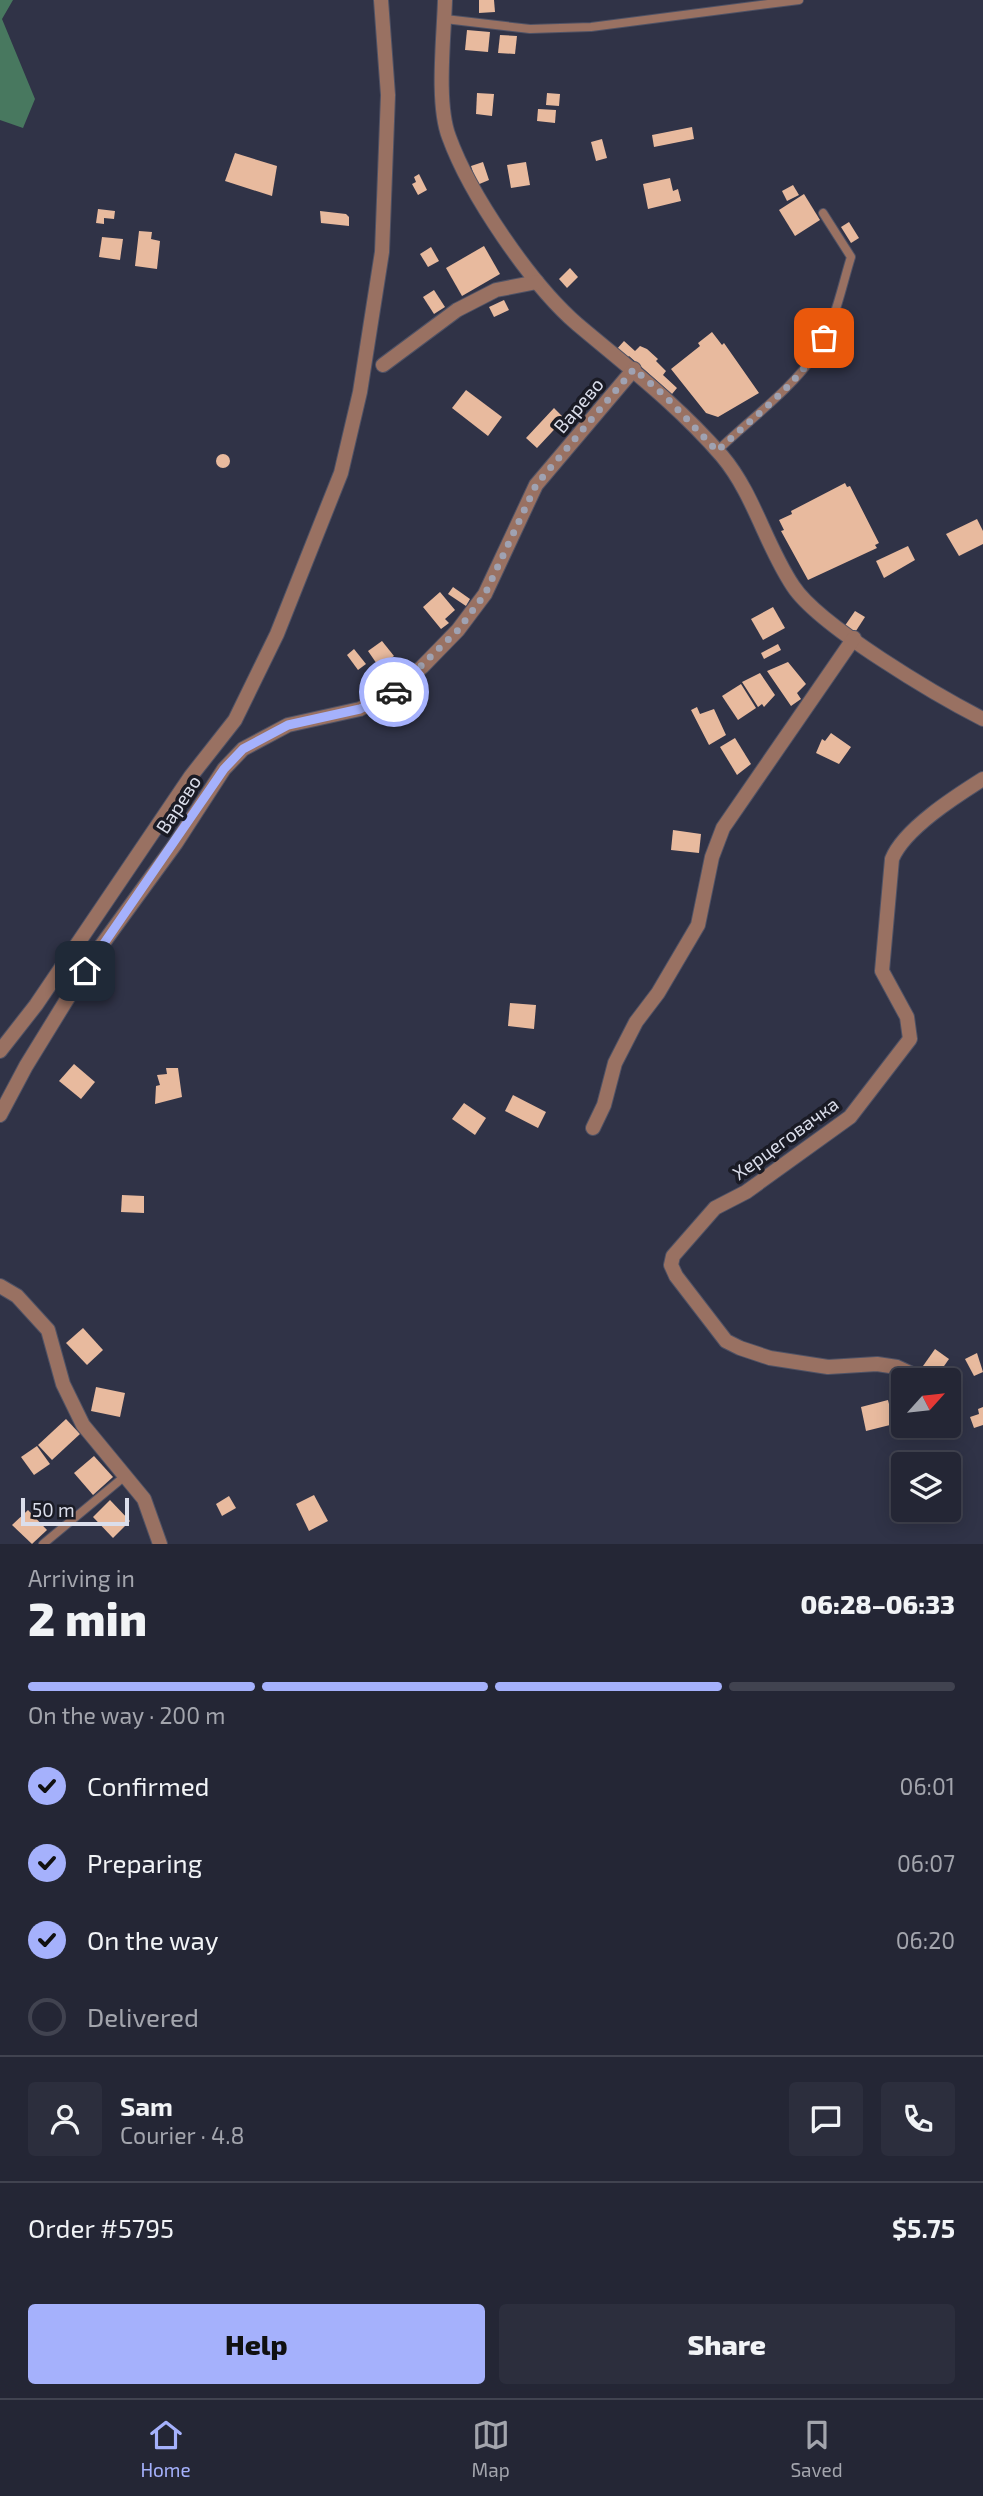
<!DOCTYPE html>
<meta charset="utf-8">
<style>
:root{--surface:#242635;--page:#2c2e3d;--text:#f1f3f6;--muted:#a3a5ad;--line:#414350;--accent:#a5b1fc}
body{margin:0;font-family:"Exo 2",sans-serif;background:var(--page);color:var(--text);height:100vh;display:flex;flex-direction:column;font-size:26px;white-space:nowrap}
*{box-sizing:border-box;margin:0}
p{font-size:23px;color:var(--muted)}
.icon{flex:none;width:38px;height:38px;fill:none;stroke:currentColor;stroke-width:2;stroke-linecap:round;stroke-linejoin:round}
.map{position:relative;height:1544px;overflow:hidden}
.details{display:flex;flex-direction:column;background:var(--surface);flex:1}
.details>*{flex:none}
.needle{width:46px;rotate:63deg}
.tools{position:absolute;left:891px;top:1368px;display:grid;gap:14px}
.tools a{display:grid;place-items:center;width:70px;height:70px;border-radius:7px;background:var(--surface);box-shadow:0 4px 18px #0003,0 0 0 2px var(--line);font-size:35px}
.scale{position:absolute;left:21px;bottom:18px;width:108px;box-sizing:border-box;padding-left:7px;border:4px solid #dbdeeb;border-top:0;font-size:19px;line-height:24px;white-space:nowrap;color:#dbdeeb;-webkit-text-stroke:5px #1a1b25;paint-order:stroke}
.pin{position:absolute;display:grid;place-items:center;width:60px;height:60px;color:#fff;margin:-30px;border-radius:14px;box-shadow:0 4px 10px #0006}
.courier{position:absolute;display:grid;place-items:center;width:70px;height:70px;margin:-35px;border:5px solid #a5b1fc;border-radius:50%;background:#fff;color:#222;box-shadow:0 2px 9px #0007}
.head em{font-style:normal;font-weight:800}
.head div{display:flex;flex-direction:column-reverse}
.head{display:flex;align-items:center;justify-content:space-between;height:119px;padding:0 28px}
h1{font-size:46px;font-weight:800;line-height:52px}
.bar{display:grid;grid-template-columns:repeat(4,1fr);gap:10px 7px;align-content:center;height:84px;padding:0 28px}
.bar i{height:9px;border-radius:5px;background:var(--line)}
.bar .on{background:var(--accent)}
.bar p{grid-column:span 4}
.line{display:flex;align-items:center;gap:18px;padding:0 28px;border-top:2px solid var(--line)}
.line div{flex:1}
.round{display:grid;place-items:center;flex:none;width:74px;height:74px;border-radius:7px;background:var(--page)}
ol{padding:0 28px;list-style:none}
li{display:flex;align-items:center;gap:21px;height:77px}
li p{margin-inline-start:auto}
li .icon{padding:7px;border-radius:50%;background:var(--accent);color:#111;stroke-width:4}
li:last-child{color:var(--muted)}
li i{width:38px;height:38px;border:4px solid var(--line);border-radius:50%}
.cta{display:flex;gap:14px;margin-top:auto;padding:14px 28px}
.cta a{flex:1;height:80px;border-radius:7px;background:var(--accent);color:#111;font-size:28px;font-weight:800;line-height:80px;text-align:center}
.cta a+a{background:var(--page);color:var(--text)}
.tabs{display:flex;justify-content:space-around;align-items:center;height:98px;border-top:2px solid var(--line);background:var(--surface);font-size:19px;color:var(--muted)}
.tabs a{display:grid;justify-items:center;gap:4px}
.tabs .on{color:var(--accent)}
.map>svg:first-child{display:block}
</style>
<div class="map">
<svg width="983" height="1544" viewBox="0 0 983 1544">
<rect width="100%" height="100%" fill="#303347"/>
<path fill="#48785f" d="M0,0h13l-11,19 33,80 -12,29 -23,-8z"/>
<g fill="#e8ba9e">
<path d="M479,0h15l1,12 -16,1z"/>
<path d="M467,30l23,2 -2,20 -23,-2z"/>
<path d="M500,35l17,1 -2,18 -17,-1z"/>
<path d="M477,93l17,1 -2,22 -16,-2z"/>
<path d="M547,93l13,1 -1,12 -13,-1z"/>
<path d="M538,109l18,1 -1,13 -18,-2z"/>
<path d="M692,127l2,12 -40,8 -2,-12z"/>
<path d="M602,139l5,19 -11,3 -5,-19z"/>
<path d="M235,153l42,13 -5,30 -47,-15z"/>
<path d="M483,162l6,18 -12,5 -6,-19z"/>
<path d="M526,162l4,23 -19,3 -4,-23z"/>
<path d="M419,174l8,16 -9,5 -6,-11 4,-2 -2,-5z"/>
<path d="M670,178l3,13 5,-2 3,12 -33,8 -5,-25z"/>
<path d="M793,185l6,10 -12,6 -5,-10z"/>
<path d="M804,194l16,26 -25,16 -16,-26z"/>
<path d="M98,209l17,2 -1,8 -10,-1v6l-8,-1z"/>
<path d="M320,211l26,3 3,3v9l-28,-3z"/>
<path d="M849,222l10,16 -8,5 -10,-16z"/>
<path d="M139,231l13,1 -1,7 9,2 -3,28 -22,-3z"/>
<path d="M102,237l21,2 -3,21 -21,-3z"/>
<path d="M484,246l16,28 -38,22 -16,-28z"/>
<path d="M431,247l8,14 -11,6 -8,-13z"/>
<path d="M570,268l8,9 -11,11 -8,-9z"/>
<path d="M434,290l11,17 -11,7 -11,-17z"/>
<path d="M504,300l5,10 -15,7 -5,-10z"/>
<path d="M712,332l10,13 2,-2 35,50 -41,24 -12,-4 -35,-44 29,-23 -2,-3z"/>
<path d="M624,341l11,10 5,-5 7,3 11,10 -2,2 10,10 -3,4 14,13 -5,6 -43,-38 -3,3 -10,-9z"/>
<path d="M466,390l36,27 -14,19 -36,-28z"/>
<path d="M573,406l9,9 -10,10 -7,-7 -28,30 -11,-10 28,-30 9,9z"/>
<circle cx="223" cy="461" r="7"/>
<path d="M845,483l2,4 3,-1 29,57 -4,2 2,3 -69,32 -27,-49 3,-1 -5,-10 13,-6 -1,-3z"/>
<path d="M977,519l6,12v13l-24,12 -13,-22z"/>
<path d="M908,546l7,14 -31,18 -8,-17z"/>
<path d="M453,587l17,12 -4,7 -18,-12z"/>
<path d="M440,592l15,18 -10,9 4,4 -8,6 -18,-22z"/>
<path d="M773,607l12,21 -22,12 -12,-21z"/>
<path d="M855,611l10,6 -11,17 -10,-7z"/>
<path d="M382,641l12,15 -15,11 -11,-16z"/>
<path d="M778,644l3,6 -17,9 -3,-6z"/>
<path d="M354,649l12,15 -8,6 -11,-15z"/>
<path d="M788,662l18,22 -9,9 4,6 -10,7 -24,-35z"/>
<path d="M760,673l15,22 -11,12 -2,-3 -4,3 -16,-25z"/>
<path d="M741,684l15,24 -18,12 -16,-24z"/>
<path d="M412,688l11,12 -21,17 -11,-11z"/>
<path d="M697,707l3,7 14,-5 12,26 -17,10 -18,-35z"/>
<path d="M831,733l20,14 -12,17 -23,-11 6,-14 3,2z"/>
<path d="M735,738l16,26 -14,11 -17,-28z"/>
<path d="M673,830l28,4 -2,19 -28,-3z"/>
<path d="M510,1003l26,2 -2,24 -26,-3z"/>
<path d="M74,1064l21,18 -14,17 -22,-18z"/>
<path d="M166,1068h12l4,29 -27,7 1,-18 4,-1 -3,-10 10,-1z"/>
<path d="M513,1095l33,17 -8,16 -33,-17z"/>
<path d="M464,1103l22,15 -11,17 -23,-16z"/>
<path d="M122,1195l22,1v17l-23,-1z"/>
<path d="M83,1328l20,22 -16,15 -21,-22z"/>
<path d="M935,1349l14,10 -12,17 -14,-10z"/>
<path d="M977,1353l6,19 -9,4 -9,-17z"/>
<path d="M896,1375l7,6 -2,13 -12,-10z"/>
<path d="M96,1387l29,6 -5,24 -29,-6z"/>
<path d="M888,1400l6,24 -28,7 -5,-24z"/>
<path d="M983,1407v18l-9,3 -4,-11 9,-3 -1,-5z"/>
<path d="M948,1415h5l-2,25 -36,-4 1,-10h32z"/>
<path d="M66,1419l14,15 -28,26 -14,-15z"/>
<path d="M37,1446l13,18 -16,11 -13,-18z"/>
<path d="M94,1456l19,21 -20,18 -19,-22z"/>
<path d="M314,1495l14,26 -19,10 -13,-27z"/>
<path d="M229,1496l7,12 -14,8 -6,-12z"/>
<path d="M110,1500l20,21 -17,17 -20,-21z"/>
<path d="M28,1510l19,20 -15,14 -20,-19z"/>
</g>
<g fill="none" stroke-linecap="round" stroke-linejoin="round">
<g stroke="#4f5265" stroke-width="10">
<g id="service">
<path d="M445,19l85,10 61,-2 208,-27"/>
<path d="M717,451c32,-31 74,-61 99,-98 19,-29 25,-64 35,-96l-28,-44"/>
<path d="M43,1544l82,-68"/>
</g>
</g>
<g stroke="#4f5265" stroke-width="16">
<g id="minor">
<path d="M445,0c-1,37 -9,103 4,137 21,58 82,147 128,187 51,43 101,81 145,132 32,38 43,88 71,130 26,40 145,110 190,133"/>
<path d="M383,365l74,-55 39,-20 41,-8"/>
<path d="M0,1051l36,-46 155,-229 44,-56 42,-86 64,-161 19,-81 22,-140 6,-157 -7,-95"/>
<path d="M0,1115l26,-49 67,-109 83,-114 48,-74 19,-20 45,-24 72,-16 34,-18 28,-24 36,-37 27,-36 51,-109 98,-116"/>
<path d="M593,1128l11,-23 11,-42 21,-41 22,-29 40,-68 14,-68 11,-29 131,-190"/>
<path d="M0,1286l17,10 31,34 15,54 20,41 61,74 16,45"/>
<path d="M927,1381l-30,-14 -20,-3 -49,3 -58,-9 -30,-10 -14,-7 -50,-65 -5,-11 2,-9 42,-48 31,-16 104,-75 60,-78 -3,-22 -25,-46 10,-112c12,-30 64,-63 91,-80"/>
</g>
</g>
<use href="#service" stroke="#997162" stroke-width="8"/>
<use href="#minor" stroke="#997162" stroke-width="14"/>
</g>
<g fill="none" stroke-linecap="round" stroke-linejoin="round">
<path stroke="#9fa2b2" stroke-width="7" stroke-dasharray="0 12.6" d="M394,692l64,-62 27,-36 51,-109 98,-116 32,28 51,54c36,-34 84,-68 107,-113"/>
<path stroke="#a5b1fc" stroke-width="9" d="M85,971l139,-202 19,-20 45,-24 72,-16 34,-17"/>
</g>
<g text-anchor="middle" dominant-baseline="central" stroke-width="7" stroke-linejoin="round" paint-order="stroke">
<g font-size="19" fill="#dbdeeb" stroke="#1a1b25">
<text transform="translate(578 405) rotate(-50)">Варево</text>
<text transform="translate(178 804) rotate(-57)">Варево</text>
<text transform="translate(785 1138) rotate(-36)">Херцеговачка</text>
</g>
</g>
</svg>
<div class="tools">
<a><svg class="needle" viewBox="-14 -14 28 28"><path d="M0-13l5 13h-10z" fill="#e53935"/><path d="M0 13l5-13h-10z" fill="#a3a5ad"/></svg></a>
<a><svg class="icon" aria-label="layers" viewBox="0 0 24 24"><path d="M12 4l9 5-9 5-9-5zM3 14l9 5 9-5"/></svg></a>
</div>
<div class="scale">50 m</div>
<div class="pin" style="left:824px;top:338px;background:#ea580c"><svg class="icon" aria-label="bag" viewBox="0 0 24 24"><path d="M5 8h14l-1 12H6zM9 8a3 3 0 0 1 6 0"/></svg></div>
<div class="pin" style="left:85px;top:971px;background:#1f2937"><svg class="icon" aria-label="home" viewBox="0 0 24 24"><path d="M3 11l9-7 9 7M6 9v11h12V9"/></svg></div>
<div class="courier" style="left:394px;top:692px"><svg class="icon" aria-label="car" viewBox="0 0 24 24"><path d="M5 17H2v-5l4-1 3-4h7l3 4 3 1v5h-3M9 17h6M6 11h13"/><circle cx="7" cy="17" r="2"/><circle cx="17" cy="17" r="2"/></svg></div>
</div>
<section class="details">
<div class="head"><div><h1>2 min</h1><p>Arriving in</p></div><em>06:28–06:33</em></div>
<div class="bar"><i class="on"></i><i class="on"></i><i class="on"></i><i></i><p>On the way · 200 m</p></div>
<ol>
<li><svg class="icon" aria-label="check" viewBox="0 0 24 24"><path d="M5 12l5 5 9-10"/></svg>Confirmed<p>06:01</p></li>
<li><svg class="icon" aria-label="check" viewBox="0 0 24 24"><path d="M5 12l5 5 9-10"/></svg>Preparing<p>06:07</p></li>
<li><svg class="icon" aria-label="check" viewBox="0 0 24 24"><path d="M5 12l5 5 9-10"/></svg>On the way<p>06:20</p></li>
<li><i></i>Delivered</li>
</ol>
<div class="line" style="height:126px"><a class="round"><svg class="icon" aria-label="person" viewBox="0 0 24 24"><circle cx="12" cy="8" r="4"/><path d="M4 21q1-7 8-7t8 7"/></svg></a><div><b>Sam</b><p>Courier · 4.8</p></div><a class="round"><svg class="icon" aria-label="chat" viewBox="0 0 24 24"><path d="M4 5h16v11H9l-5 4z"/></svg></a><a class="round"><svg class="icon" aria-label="phone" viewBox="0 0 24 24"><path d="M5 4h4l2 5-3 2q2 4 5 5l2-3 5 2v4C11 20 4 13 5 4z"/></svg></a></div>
<div class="line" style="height:91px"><div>Order #5795</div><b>$5.75</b></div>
<div class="cta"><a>Help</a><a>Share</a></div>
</section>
<nav class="tabs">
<a class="on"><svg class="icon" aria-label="home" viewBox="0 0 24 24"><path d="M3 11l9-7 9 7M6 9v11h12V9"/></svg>Home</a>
<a><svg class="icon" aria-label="map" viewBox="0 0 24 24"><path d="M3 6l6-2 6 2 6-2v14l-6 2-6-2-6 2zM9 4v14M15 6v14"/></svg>Map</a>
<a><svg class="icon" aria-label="saved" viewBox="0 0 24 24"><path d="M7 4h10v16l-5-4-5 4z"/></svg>Saved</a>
</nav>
